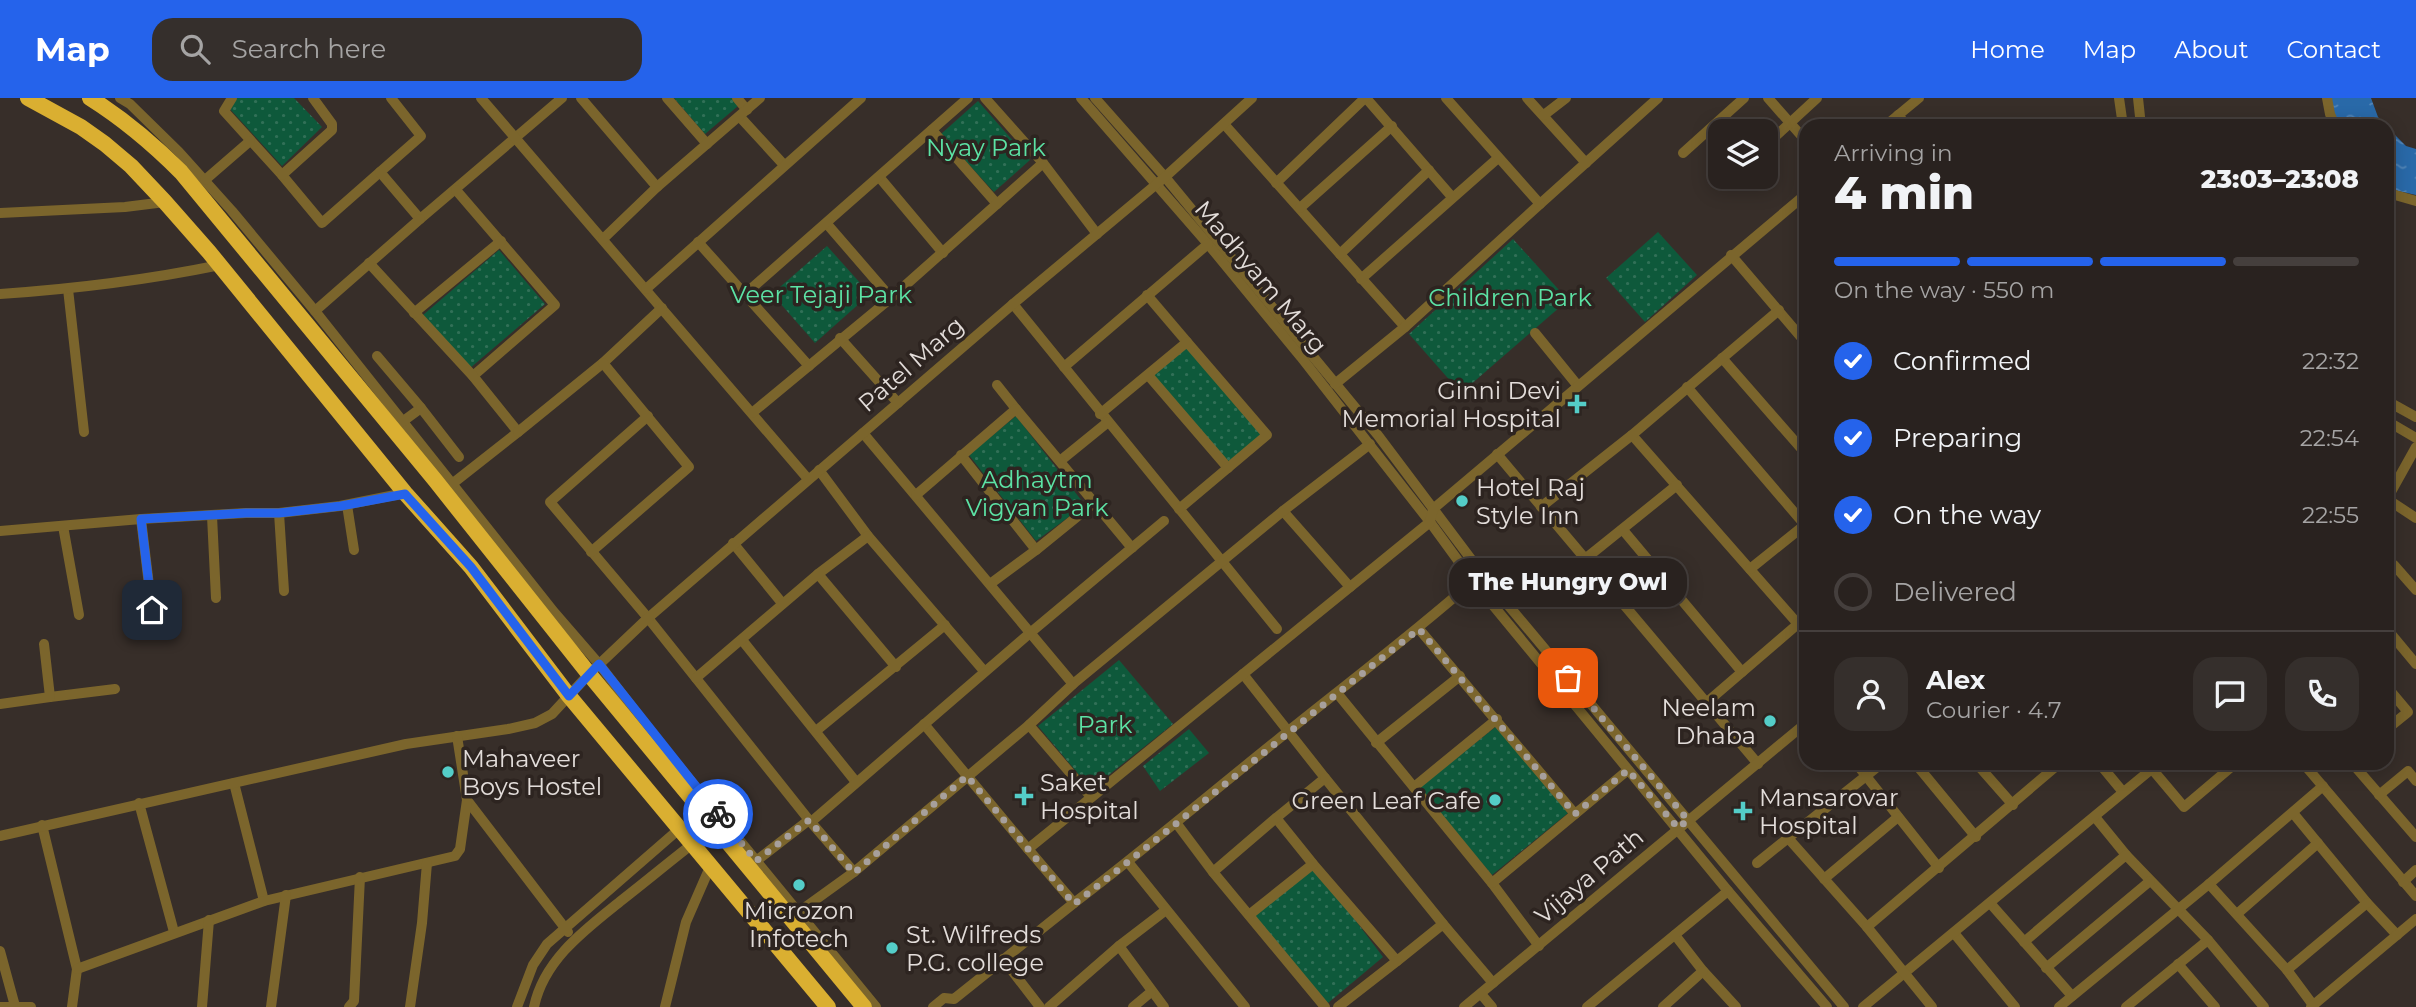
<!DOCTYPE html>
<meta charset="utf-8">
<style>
:root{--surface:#29221f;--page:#352f2c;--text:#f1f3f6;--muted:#a5a4a4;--line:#453f3d;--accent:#2563eb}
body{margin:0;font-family:Montserrat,sans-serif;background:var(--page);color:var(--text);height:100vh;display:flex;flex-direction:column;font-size:26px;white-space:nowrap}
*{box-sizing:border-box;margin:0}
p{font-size:23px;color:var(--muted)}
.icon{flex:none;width:38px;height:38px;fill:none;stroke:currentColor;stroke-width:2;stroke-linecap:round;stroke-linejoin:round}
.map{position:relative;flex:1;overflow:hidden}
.sheet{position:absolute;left:1799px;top:21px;width:595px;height:651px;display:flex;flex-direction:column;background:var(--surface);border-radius:21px;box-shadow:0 4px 18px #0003,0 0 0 2px var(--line)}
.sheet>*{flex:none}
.buttons{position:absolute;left:1708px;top:21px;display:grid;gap:14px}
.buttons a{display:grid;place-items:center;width:70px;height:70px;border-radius:14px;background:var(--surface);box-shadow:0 4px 18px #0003,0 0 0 2px var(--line);font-size:35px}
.pin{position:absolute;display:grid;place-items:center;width:60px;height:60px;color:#fff;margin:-30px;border-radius:14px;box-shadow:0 4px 10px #0006}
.courier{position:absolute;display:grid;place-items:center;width:70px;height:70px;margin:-35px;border:5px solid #2563eb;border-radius:50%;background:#fff;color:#222;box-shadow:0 2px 9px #0007}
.bubble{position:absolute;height:49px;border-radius:21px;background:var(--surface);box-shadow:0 4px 18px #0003,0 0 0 2px var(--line);font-size:23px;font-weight:800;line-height:49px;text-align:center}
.headline em{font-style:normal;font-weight:800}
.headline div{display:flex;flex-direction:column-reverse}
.headline{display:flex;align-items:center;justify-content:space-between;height:119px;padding:0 35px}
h1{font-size:46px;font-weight:800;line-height:52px}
.bar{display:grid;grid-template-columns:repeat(4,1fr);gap:10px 7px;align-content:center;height:84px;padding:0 35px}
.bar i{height:9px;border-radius:5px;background:var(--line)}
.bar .on{background:var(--accent)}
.bar p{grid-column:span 4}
.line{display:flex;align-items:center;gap:18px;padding:0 35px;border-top:2px solid var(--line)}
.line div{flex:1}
.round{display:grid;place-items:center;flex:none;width:74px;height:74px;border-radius:21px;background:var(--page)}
ol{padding:0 35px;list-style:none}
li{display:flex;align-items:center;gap:21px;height:77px}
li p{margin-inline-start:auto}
li .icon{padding:7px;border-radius:50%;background:var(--accent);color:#fff;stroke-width:4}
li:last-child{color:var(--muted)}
li i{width:38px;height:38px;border:4px solid var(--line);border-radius:50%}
header{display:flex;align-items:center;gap:42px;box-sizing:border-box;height:98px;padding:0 35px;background:var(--accent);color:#fff}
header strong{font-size:33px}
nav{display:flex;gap:38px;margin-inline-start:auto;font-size:24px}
.search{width:490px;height:63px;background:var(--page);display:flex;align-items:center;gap:18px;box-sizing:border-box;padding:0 24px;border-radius:21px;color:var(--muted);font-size:26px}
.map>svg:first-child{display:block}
</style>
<header>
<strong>Map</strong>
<div class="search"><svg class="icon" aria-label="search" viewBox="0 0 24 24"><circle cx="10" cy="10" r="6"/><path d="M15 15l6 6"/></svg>Search here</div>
<nav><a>Home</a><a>Map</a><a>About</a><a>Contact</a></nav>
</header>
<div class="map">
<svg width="2416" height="909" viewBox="0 0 2416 909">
<defs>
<pattern id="grass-dots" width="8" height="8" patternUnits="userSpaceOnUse" patternTransform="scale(1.75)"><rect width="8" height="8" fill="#0e593b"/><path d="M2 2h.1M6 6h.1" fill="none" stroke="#317057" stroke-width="1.8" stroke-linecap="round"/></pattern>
<pattern id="water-ripples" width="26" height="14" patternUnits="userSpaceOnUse" patternTransform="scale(1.75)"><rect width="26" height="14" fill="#2969a8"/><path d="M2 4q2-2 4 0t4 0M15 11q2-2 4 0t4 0" fill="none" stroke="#5285b7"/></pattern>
</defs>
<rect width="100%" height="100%" fill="#372e29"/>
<g fill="url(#grass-dots)">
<path d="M237,0h57l28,29 -40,39 -52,-57z"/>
<path d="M674,0h58l6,8 -33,28z"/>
<path d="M978,3l52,59 -36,32 -53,-58z"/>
<path d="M1658,134l39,43 -52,47 -39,-44z"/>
<path d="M1513,141l55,61 -107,93 -52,-59z"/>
<path d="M827,148l43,48 -55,49 -43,-49z"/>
<path d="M499,152l46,54 -76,65 -46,-54z"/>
<path d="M1187,244l80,93 -39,33 -80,-93z"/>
<path d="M1016,318l69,89 -49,36 -67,-86z"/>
<path d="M1119,562l54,64 -82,65 -53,-63z"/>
<path d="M1498,627l70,88 -76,62 -73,-87z"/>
<path d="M1189,631l20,24 -49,38 -17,-25z"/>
<path d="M1313,766l70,93 -55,46 -75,-87z"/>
</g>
<g fill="url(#water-ripples)">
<path d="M2328,0h43l7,19 8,9h-50z"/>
<path d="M2387,29l19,19 10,3v46l-22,-5 -7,-4z"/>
</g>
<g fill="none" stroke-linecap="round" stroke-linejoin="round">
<g stroke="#7b652c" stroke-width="10">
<path d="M120,0l10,6 49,48 53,59 83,100 239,301 45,52 60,78 217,265"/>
<path d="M232,0l-8,13 58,64 40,48 58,-51"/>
<path d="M391,0l30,38 -41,36 40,47 142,-121"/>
<path d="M481,0l327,381"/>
<path d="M581,0l76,89"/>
<path d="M667,0l40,46"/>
<path d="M737,0l10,12"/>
<path d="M985,0l58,65 54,71"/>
<path d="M1081,0l127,146 93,113 129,165 43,59 255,310 99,116"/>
<path d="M1095,0l70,79 212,257 106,141 361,432"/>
<path d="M1366,0l86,99"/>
<path d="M1527,0l59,65"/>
<path d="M1768,0l38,43"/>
<path d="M2119,0l4,28"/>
<path d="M2138,0l3,28"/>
<path d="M2327,0l3,16 5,12"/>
<path d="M1544,17l22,-17"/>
<path d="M1898,17l9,11"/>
<path d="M740,19l44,48"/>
<path d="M1224,26l181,203"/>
<path d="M1885,28l34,-28"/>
<path d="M932,32l65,74"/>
<path d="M1766,47l51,-47"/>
<path d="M1683,55l61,-55"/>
<path d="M282,77l50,-45v-6l-19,-26"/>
<path d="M880,80l63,75"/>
<path d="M205,82l45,-39"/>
<path d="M1276,85l89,-85"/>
<path d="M1724,86l8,-7"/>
<path d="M456,92l99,115 -82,71"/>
<path d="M2387,93l8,4 21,6"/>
<path d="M1540,106l118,-106"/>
<path d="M1300,110l92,-82"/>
<path d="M0,115l125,-6 40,-5"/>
<path d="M827,126l64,74"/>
<path d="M603,141l54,-52 103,-89"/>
<path d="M698,144l111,124"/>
<path d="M1340,156l89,-84"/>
<path d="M1731,157l75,88"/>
<path d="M369,165l104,113 45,56 -66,52"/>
<path d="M1361,181l137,-121"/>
<path d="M68,191l16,143"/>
<path d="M646,191l215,-191"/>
<path d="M0,196c74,-5 147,-14 220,-29"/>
<path d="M745,196l223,-196"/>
<path d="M1147,197l40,47"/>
<path d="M1013,206l264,325"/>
<path d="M315,213l105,-92"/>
<path d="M414,215l87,-72"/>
<path d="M1535,235l43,53"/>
<path d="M840,240l58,65"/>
<path d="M377,258l44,52 -19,14"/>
<path d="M1722,260l84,96"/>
<path d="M1064,269l144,-123"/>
<path d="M1148,277l80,93"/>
<path d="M1335,286l70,-57 135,-123 -94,-106"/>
<path d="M997,287l19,24"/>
<path d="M1687,289l118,138"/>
<path d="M2387,303l29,16"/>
<path d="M421,310l38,49"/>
<path d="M752,315l139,-115 152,-135"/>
<path d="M1100,316l87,-72 80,93 -88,74"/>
<path d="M648,318l-98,86 98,116 161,202 45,52"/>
<path d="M2387,323l29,17"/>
<path d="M518,334l85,-69 59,-55"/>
<path d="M863,335l210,251"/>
<path d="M1632,337l166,189"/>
<path d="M1497,356l261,310"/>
<path d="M961,357l75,95"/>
<path d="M1060,363l48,-39"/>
<path d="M819,372l49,66 116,135"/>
<path d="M916,397l100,-86 116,139"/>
<path d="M2387,401l29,-52"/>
<path d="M2387,401l29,19"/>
<path d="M347,407l7,45"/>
<path d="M1541,409l91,-72 147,-125"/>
<path d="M1283,413l67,76"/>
<path d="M279,415l5,78"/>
<path d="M212,418l4,82"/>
<path d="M141,421l11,91"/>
<path d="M63,428l16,89"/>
<path d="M1623,432l119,142"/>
<path d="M0,433l141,-12 105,-6h33l61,-7 65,-13"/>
<path d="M733,445l49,60"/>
<path d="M591,454l98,-85 -86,-104"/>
<path d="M1585,461l92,-74"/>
<path d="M1750,471l56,-45"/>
<path d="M2387,473l7,-6 22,25"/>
<path d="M818,476l78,93"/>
<path d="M990,486l46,-34 58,-47"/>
<path d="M1419,531l156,185"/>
<path d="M2387,539l4,-3 25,30"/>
<path d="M742,542l114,142"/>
<path d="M1243,576l82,104 -49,40 37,46 84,97 46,-37 50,59"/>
<path d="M696,580l122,-104 50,-38"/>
<path d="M2387,589l21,25 -21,17"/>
<path d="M1337,595l155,190 47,63"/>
<path d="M50,599l65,-8"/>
<path d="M1706,605l100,-86"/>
<path d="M0,606l50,-7 -6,-53"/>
<path d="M924,626l104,125"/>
<path d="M1029,627l62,72"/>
<path d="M816,633l129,-106"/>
<path d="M1376,645l84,-67"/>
<path d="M1856,665l10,13 -78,62 79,89"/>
<path d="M1882,665l-16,13 73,92"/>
<path d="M1915,665l61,74"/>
<path d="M1976,665l37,42"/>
<path d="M2099,665l24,29"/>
<path d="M2303,665l113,133"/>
<path d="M2352,665l64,74"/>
<path d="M2152,671l32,38 52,-44"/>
<path d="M1325,680l118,146"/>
<path d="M234,685l30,118"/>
<path d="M1414,689l83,-68"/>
<path d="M2379,697l29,-24 8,10"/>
<path d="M467,702l101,132"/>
<path d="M139,705l35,129"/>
<path d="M2293,715l74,90 30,32"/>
<path d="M2095,719l31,38"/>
<path d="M811,724l219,-189 134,-112"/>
<path d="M1177,726l36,48 112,135"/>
<path d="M42,727l35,144 -5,38"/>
<path d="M0,738l406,-92 102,-15 27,-6 17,-9 37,-40 59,-56 365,-314 152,-127 87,-79"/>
<path d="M756,763l53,-41"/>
<path d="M1128,764l117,145"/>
<path d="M1757,765l31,-25"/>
<path d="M1213,774l63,-54"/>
<path d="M1824,781l74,-62"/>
<path d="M2403,784l13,-12"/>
<path d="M1492,785l136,-113"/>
<path d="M2209,786l78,86 26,35"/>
<path d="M1074,805c74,-56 144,-116 217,-174 61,-49 123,-96 182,-148"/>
<path d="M1990,805l82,93"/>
<path d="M2237,816l81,-71"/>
<path d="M1249,817l64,-51"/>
<path d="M793,818l61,-44 175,-147 44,-41 210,-173 87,-67"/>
<path d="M1954,835l61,74"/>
<path d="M1675,837l28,36 33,36"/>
<path d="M2024,844l102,-87 82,85 56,67"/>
<path d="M1119,848l45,61"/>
<path d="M0,853l15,55"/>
<path d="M1003,861l37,48"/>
<path d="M2178,866l37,43"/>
<path d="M2046,870l104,-87"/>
<path d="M77,871l187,-68 191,-45 5,-7 7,-49 -10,-64"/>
<path d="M2287,872l80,-67"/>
<path d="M1481,896l11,13"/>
<path d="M0,909h31"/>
<path d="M202,909l7,-87"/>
<path d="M271,909l15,-112"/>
<path d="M349,909l5,-6 6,-124"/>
<path d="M410,909l12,-84 5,-60"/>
<path d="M517,909l16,-42 14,-21 131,-114"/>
<path d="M534,909c10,-48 52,-78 88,-107 23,-18 46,-37 69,-55"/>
<path d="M665,909l21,-85 24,-55"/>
<path d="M933,909l11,-9 10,1 120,-96 -46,-54 402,-327 3,-13 373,-315"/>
<path d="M1049,909l70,-61 47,-36"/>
<path d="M1133,909l18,-15"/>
<path d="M1338,909l59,-46"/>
<path d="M1464,909l342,-284"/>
<path d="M1587,909l141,-116"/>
<path d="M1663,909l40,-36"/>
<path d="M1863,909l296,-244"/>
<path d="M1932,909l-65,-80 193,-164"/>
<path d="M2059,909l150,-123 114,-98"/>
<path d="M2126,909l82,-67"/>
<path d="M2311,909l105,-88"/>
</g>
<g stroke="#daaf31" stroke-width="16">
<path d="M28,0l53,29 24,17 26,22 34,36 44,50 196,241 66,74 98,129 259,311"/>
<path d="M90,0c35,22 61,44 91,74l254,308 154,194 275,333"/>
</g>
</g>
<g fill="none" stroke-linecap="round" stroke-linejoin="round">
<path stroke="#a7a09c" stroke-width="7" stroke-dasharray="0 12.6" d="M718,716l38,47 53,-41 45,53 113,-97 107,128c117,-90 229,-185 345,-275l156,185 53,-44 50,58 10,-8 -120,-142"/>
<path stroke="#2563eb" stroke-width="9" d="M152,512l-11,-91 105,-6h33l62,-7 64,-12 66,73 98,129 30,-32 119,150"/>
</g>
<g fill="#54cdc8" stroke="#2d2420" stroke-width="2.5">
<path d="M1573.5 295.5h7v7h7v7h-7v7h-7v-7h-7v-7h7z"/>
<circle cx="1462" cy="403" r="7"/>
<circle cx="1770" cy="623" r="7"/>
<circle cx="448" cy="674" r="7"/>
<path d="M1020.5 687.5h7v7h7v7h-7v7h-7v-7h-7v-7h7z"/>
<circle cx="1495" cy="702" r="7"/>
<path d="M1739.5 702.5h7v7h7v7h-7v7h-7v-7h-7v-7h7z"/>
<circle cx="799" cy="787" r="7"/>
<circle cx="892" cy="850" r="7"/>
</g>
<g text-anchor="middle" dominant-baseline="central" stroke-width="7" stroke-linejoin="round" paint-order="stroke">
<g font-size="24" fill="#5ce3a5" stroke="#2d2420">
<text x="986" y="49">Nyay Park</text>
<text x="821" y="196">Veer Tejaji Park</text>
<text x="1510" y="199">Children Park</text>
<text x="1037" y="381">Adhaytm<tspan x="1037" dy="28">Vigyan Park</tspan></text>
<text x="1105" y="626">Park</text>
</g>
<g font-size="24" fill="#e3ddda" stroke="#2d2420">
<text transform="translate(1261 179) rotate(50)">Madhyam Marg</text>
<text transform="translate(911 266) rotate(-41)">Patel Marg</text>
<text transform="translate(1589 778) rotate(-40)">Vijaya Path</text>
</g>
<g font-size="24" fill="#e3ddda" stroke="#2d2420" text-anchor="start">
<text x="1561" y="292" text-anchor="end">Ginni Devi<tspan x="1561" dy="28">Memorial Hospital</tspan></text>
<text x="1476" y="389">Hotel Raj<tspan x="1476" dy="28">Style Inn</tspan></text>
<text x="1756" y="609" text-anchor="end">Neelam<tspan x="1756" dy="28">Dhaba</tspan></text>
<text x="462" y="660">Mahaveer<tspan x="462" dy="28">Boys Hostel</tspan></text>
<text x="1040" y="684">Saket<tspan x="1040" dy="28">Hospital</tspan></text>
<text x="1759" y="699">Mansarovar<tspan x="1759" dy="28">Hospital</tspan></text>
<text x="1481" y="702" text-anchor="end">Green Leaf Cafe</text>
<text x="799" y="812" text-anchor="middle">Microzon<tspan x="799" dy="28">Infotech</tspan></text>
<text x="906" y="836">St. Wilfreds<tspan x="906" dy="28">P.G. college</tspan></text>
</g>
</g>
</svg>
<div class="buttons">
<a><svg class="icon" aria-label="layers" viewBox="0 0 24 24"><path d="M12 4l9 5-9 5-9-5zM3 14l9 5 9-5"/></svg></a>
</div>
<div class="pin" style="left:1568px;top:580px;background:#ea580c"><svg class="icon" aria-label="bag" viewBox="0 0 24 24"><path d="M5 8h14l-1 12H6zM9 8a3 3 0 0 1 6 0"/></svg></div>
<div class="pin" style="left:152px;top:512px;background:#1f2937"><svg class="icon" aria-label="home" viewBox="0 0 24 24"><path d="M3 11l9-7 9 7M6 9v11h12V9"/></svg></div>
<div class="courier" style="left:718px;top:716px"><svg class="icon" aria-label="bike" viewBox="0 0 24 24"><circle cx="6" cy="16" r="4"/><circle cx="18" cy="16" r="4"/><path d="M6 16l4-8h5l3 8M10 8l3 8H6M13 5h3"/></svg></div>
<div class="bubble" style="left:1449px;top:460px;width:238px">The Hungry Owl</div>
<section class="sheet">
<div class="headline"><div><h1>4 min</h1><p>Arriving in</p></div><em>23:03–23:08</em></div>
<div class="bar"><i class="on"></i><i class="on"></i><i class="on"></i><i></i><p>On the way · 550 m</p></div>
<ol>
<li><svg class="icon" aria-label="check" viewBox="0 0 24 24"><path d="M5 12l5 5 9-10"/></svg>Confirmed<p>22:32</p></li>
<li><svg class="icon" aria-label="check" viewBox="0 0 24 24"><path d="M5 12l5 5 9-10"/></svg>Preparing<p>22:54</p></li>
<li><svg class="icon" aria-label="check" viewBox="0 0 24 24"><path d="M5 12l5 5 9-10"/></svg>On the way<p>22:55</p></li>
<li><i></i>Delivered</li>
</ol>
<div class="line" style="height:126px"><a class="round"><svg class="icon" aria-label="person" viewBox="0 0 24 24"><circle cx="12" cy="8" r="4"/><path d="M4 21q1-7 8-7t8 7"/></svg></a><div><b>Alex</b><p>Courier · 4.7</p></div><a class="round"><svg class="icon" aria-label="chat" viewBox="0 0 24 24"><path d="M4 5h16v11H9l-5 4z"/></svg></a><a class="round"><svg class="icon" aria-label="phone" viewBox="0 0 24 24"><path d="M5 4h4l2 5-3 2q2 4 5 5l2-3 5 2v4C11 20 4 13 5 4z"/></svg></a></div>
</section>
</div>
